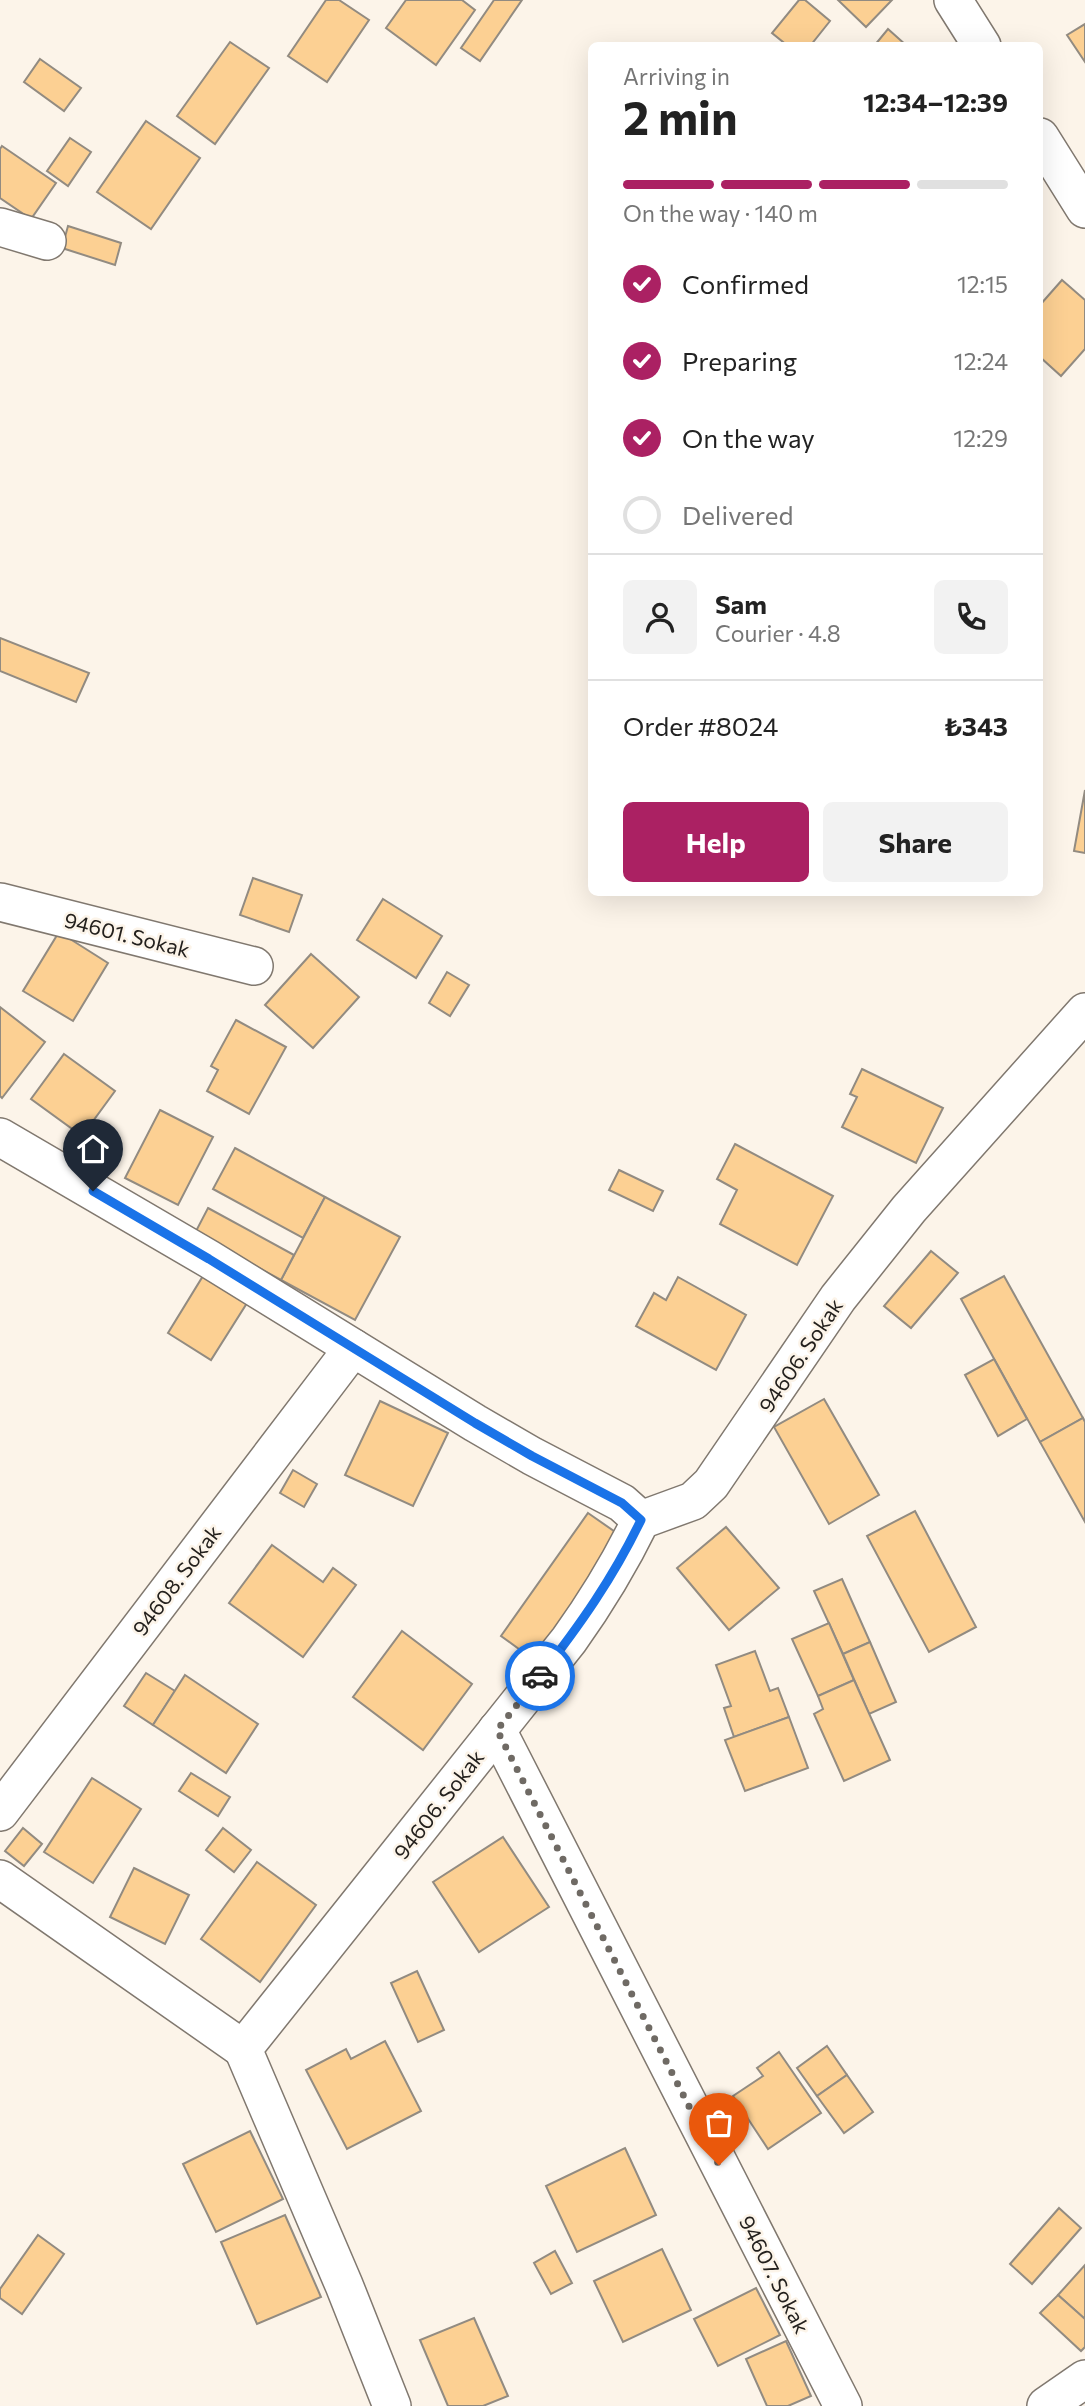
<!DOCTYPE html>
<meta charset="utf-8">
<style>
:root{--surface:#fff;--page:#f2f2f2;--text:#222;--muted:#767676;--line:#e0e0e0;--accent:#ab2163}
body{margin:0;font-family:Commissioner,sans-serif;background:var(--page);color:var(--text);height:100vh;display:flex;flex-direction:column;font-size:26px;white-space:nowrap}
*{box-sizing:border-box;margin:0}
p{font-size:23px;color:var(--muted)}
.icon{flex:none;width:38px;height:38px;fill:none;stroke:currentColor;stroke-width:2;stroke-linecap:round;stroke-linejoin:round}
.map{position:relative;flex:1;overflow:hidden}
.details{position:absolute;left:588px;top:42px;width:455px;height:854px;display:flex;flex-direction:column;background:var(--surface);border-radius:10px;box-shadow:0 7px 28px #0002}
.details>*{flex:none}
.pin{position:absolute;display:grid;place-items:center;width:60px;height:60px;color:#fff;margin:-72px -30px;border-radius:50% 50% 50% 0;rotate:-45deg;box-shadow:0 0 7px #0007}
.pin .icon{rotate:45deg}
.courier{position:absolute;display:grid;place-items:center;width:70px;height:70px;margin:-35px;border:5px solid #1a73e8;border-radius:50%;background:#fff;color:#222;box-shadow:0 2px 9px #0007}
.headline em{font-style:normal;font-weight:700}
.headline div{display:flex;flex-direction:column-reverse}
.headline{display:flex;align-items:center;justify-content:space-between;height:119px;padding:0 35px}
h1{font-size:46px;font-weight:700;line-height:52px}
.bar{display:grid;grid-template-columns:repeat(4,1fr);gap:10px 7px;align-content:center;height:84px;padding:0 35px}
.bar i{height:9px;border-radius:5px;background:var(--line)}
.bar .active{background:var(--accent)}
.bar p{grid-column:span 4}
.line{display:flex;align-items:center;gap:18px;padding:0 35px;border-top:2px solid var(--line)}
.line div{flex:1}
.round{display:grid;place-items:center;flex:none;width:74px;height:74px;border-radius:10px;background:var(--page)}
ol{padding:0 35px;list-style:none}
li{display:flex;align-items:center;gap:21px;height:77px}
li p{margin-inline-start:auto}
li .icon{padding:7px;border-radius:50%;background:var(--accent);color:#fff;stroke-width:4}
li:last-child{color:var(--muted)}
li i{width:38px;height:38px;border:4px solid var(--line);border-radius:50%}
.cta{display:flex;gap:14px;margin-top:auto;padding:14px 35px}
.cta a{flex:1;height:80px;border-radius:10px;background:var(--accent);color:#fff;font-size:28px;font-weight:700;line-height:80px;text-align:center}
.cta a+a{background:var(--page);color:var(--text)}
.map>svg:first-child{display:block}
</style>
<div class="map">
<svg width="1085" height="2406" viewBox="0 0 1085 2406">
<rect width="100%" height="100%" fill="#fcf4e9"/>
<g fill="#fcd093" stroke="#928b81" stroke-width="2">
<path d="M326,0h13l30,20 -42,62 -39,-26z"/>
<path d="M406,0h56l13,10 -39,55 -50,-37z"/>
<path d="M494,0h28l-42,61 -19,-13z"/>
<path d="M799,0h6l25,21 -20,25h-22l-16,-13z"/>
<path d="M838,0h54l-26,27z"/>
<path d="M1085,24v38l-18,-27z"/>
<path d="M888,29l19,17h-33z"/>
<path d="M230,42l39,26 -54,76 -38,-28z"/>
<path d="M40,59l41,29 -17,23 -40,-29z"/>
<path d="M146,121l54,37 -49,71 -54,-37z"/>
<path d="M70,138l21,14 -23,34 -21,-15z"/>
<path d="M2,146l54,37 -25,36 -31,-21v-49z"/>
<path d="M68,226l53,17 -6,22 -53,-17z"/>
<path d="M1062,280l23,20v49l-24,27 -21,-19v-52z"/>
<path d="M0,638l89,35 -13,29 -76,-31z"/>
<path d="M1085,790v63l-11,-2z"/>
<path d="M253,878l49,17 -13,37 -49,-17z"/>
<path d="M383,899l59,37 -26,42 -59,-38z"/>
<path d="M59,932l49,31 -35,58 -50,-30z"/>
<path d="M311,954l48,43 -46,51 -48,-43z"/>
<path d="M447,972l22,13 -19,31 -21,-13z"/>
<path d="M0,1007l45,35 -43,56 -2,-2z"/>
<path d="M236,1020l50,27 -37,67 -42,-23 11,-21 -7,-4z"/>
<path d="M64,1054l51,37 -33,45 -51,-37z"/>
<path d="M862,1069l81,39 -27,55 -74,-36 15,-30 -7,-3z"/>
<path d="M160,1110l53,27 -35,68 -53,-27z"/>
<path d="M735,1144l98,52 -36,69 -77,-41 17,-34 -20,-11z"/>
<path d="M235,1148l90,49 -22,41 -90,-49z"/>
<path d="M619,1170l44,21 -10,20 -44,-21z"/>
<path d="M325,1197l75,40 -45,83 -74,-40z"/>
<path d="M208,1208l86,47 -13,25 -86,-47z"/>
<path d="M931,1251l27,22 -47,55 -27,-22z"/>
<path d="M203,1276l44,27 -36,57 -43,-27z"/>
<path d="M1004,1276l79,142 -43,24 -79,-143z"/>
<path d="M678,1277l68,38 -30,55 -80,-44 18,-33 12,7z"/>
<path d="M994,1359l33,60 -29,17 -33,-61z"/>
<path d="M824,1399l55,96 -50,29 -55,-97z"/>
<path d="M380,1401l68,32 -35,73 -68,-31z"/>
<path d="M1083,1418l2,4v100l-45,-80z"/>
<path d="M293,1470l24,14 -13,23 -24,-14z"/>
<path d="M915,1511l61,116 -47,25 -62,-116z"/>
<path d="M588,1513l33,23 -87,124 -33,-24z"/>
<path d="M726,1527l53,61 -50,42 -52,-62z"/>
<path d="M272,1545l51,37 10,-14 23,17 -53,72 -74,-54z"/>
<path d="M842,1579l28,63 -27,12 -29,-63z"/>
<path d="M829,1623l25,57 -36,16 -26,-57z"/>
<path d="M402,1631l70,53 -49,66 -70,-53z"/>
<path d="M870,1642l26,60 -27,12 -26,-60z"/>
<path d="M755,1651l15,40 8,-3 11,29 -55,20 -10,-29 7,-2 -15,-41z"/>
<path d="M146,1673l29,18 -22,34 -29,-19z"/>
<path d="M185,1675l73,49 -32,49 -73,-48z"/>
<path d="M854,1680l36,80 -46,21 -30,-67 9,-5 -5,-13z"/>
<path d="M789,1717l19,51 -63,23 -20,-51z"/>
<path d="M191,1773l39,24 -12,19 -39,-25z"/>
<path d="M92,1778l49,31 -48,74 -49,-31z"/>
<path d="M23,1828l19,16 -18,22 -19,-15z"/>
<path d="M223,1828l28,22 -17,22 -28,-22z"/>
<path d="M503,1837l46,70 -70,45 -46,-70z"/>
<path d="M257,1862l59,43 -56,77 -59,-43z"/>
<path d="M134,1868l55,27 -24,49 -55,-27z"/>
<path d="M417,1971l27,59 -26,12 -27,-59z"/>
<path d="M385,2041l36,70 -74,38 -41,-79 40,-21 5,10z"/>
<path d="M827,2046l20,29 -30,21 -20,-28z"/>
<path d="M779,2052l42,61 -53,36 -35,-53 30,-20 -6,-8z"/>
<path d="M847,2075l26,37 -29,21 -27,-37z"/>
<path d="M250,2131l33,68 -67,33 -33,-68z"/>
<path d="M625,2148l31,67 -79,37 -31,-66z"/>
<path d="M1059,2208l22,20 -49,56 -22,-20z"/>
<path d="M285,2215l36,82 -64,27 -36,-82z"/>
<path d="M38,2235l26,19 -42,60 -22,-16v-9z"/>
<path d="M662,2249l29,61 -68,32 -29,-61z"/>
<path d="M555,2251l17,32 -21,11 -17,-31z"/>
<path d="M1085,2265v54l-27,-24z"/>
<path d="M756,2288l24,47 -62,31 -24,-47z"/>
<path d="M1058,2295l27,24v28l-4,4 -41,-38z"/>
<path d="M474,2318l34,78 -25,10h-35l-28,-66z"/>
<path d="M786,2341l25,55 -23,10h-21l-21,-47z"/>
</g>
<g fill="none" stroke-linecap="round" stroke-linejoin="round">
<g stroke="#80786f" stroke-width="40">
<g id="street">
<path d="M953,0l29,46"/>
<path d="M1040,137l45,72"/>
<path d="M0,227l47,14"/>
<path d="M0,902l254,64"/>
<path d="M0,1137l209,122 266,164 57,33 90,47 19,17"/>
<path d="M497,1730l346,676"/>
<path d="M0,1812l353,-464"/>
<path d="M0,1879l243,170"/>
<path d="M392,2406l-48,-121 -101,-236 326,-409c28,-39 51,-77 72,-120l52,-19 18,-17 127,-186 71,-89 176,-197"/>
<path d="M1046,2406l39,-27"/>
</g>
</g>
<use href="#street" stroke="#fff" stroke-width="37"/>
</g>
<g fill="none" stroke-linecap="round" stroke-linejoin="round">
<path stroke="#6f6a64" stroke-width="7" stroke-dasharray="0 12.6" d="M540,1676l-43,54 222,435"/>
<path stroke="#1a73e8" stroke-width="9" d="M93,1191l116,68 266,164 57,33 90,47 19,17c-28,58 -61,105 -101,156"/>
</g>
<g text-anchor="middle" dominant-baseline="central" stroke-width="5" stroke-linejoin="round" paint-order="stroke">
<g font-size="21" fill="#23201d" stroke="#fcf4e9">
<text transform="translate(127 934) rotate(14)">94601. Sokak</text>
<text transform="translate(800 1355) rotate(-56)">94606. Sokak</text>
<text transform="translate(176 1580) rotate(-53)">94608. Sokak</text>
<text transform="translate(438 1804) rotate(-52)">94606. Sokak</text>
<text transform="translate(775 2274) rotate(63)">94607. Sokak</text>
</g>
</g>
</svg>
<div class="pin" style="left:719px;top:2165px;background:#ea580c"><svg class="icon" aria-label="bag" viewBox="0 0 24 24"><path d="M5 8h14l-1 12H6zM9 8a3 3 0 0 1 6 0"/></svg></div>
<div class="pin" style="left:93px;top:1191px;background:#1f2937"><svg class="icon" aria-label="home" viewBox="0 0 24 24"><path d="M3 11l9-7 9 7M6 9v11h12V9"/></svg></div>
<div class="courier" style="left:540px;top:1676px"><svg class="icon" aria-label="car" viewBox="0 0 24 24"><path d="M5 17H2v-5l4-1 3-4h7l3 4 3 1v5h-3M9 17h6M6 11h13"/><circle cx="7" cy="17" r="2"/><circle cx="17" cy="17" r="2"/></svg></div>
<section class="details">
<div class="headline"><div><h1>2 min</h1><p>Arriving in</p></div><em>12:34–12:39</em></div>
<div class="bar"><i class="active"></i><i class="active"></i><i class="active"></i><i></i><p>On the way · 140 m</p></div>
<ol>
<li><svg class="icon" aria-label="check" viewBox="0 0 24 24"><path d="M5 12l5 5 9-10"/></svg>Confirmed<p>12:15</p></li>
<li><svg class="icon" aria-label="check" viewBox="0 0 24 24"><path d="M5 12l5 5 9-10"/></svg>Preparing<p>12:24</p></li>
<li><svg class="icon" aria-label="check" viewBox="0 0 24 24"><path d="M5 12l5 5 9-10"/></svg>On the way<p>12:29</p></li>
<li><i></i>Delivered</li>
</ol>
<div class="line" style="height:126px"><a class="round"><svg class="icon" aria-label="person" viewBox="0 0 24 24"><circle cx="12" cy="8" r="4"/><path d="M4 21q1-7 8-7t8 7"/></svg></a><div><b>Sam</b><p>Courier · 4.8</p></div><a class="round"><svg class="icon" aria-label="phone" viewBox="0 0 24 24"><path d="M5 4h4l2 5-3 2q2 4 5 5l2-3 5 2v4C11 20 4 13 5 4z"/></svg></a></div>
<div class="line" style="height:91px"><div>Order #8024</div><b>₺343</b></div>
<div class="cta"><a>Help</a><a>Share</a></div>
</section>
</div>
